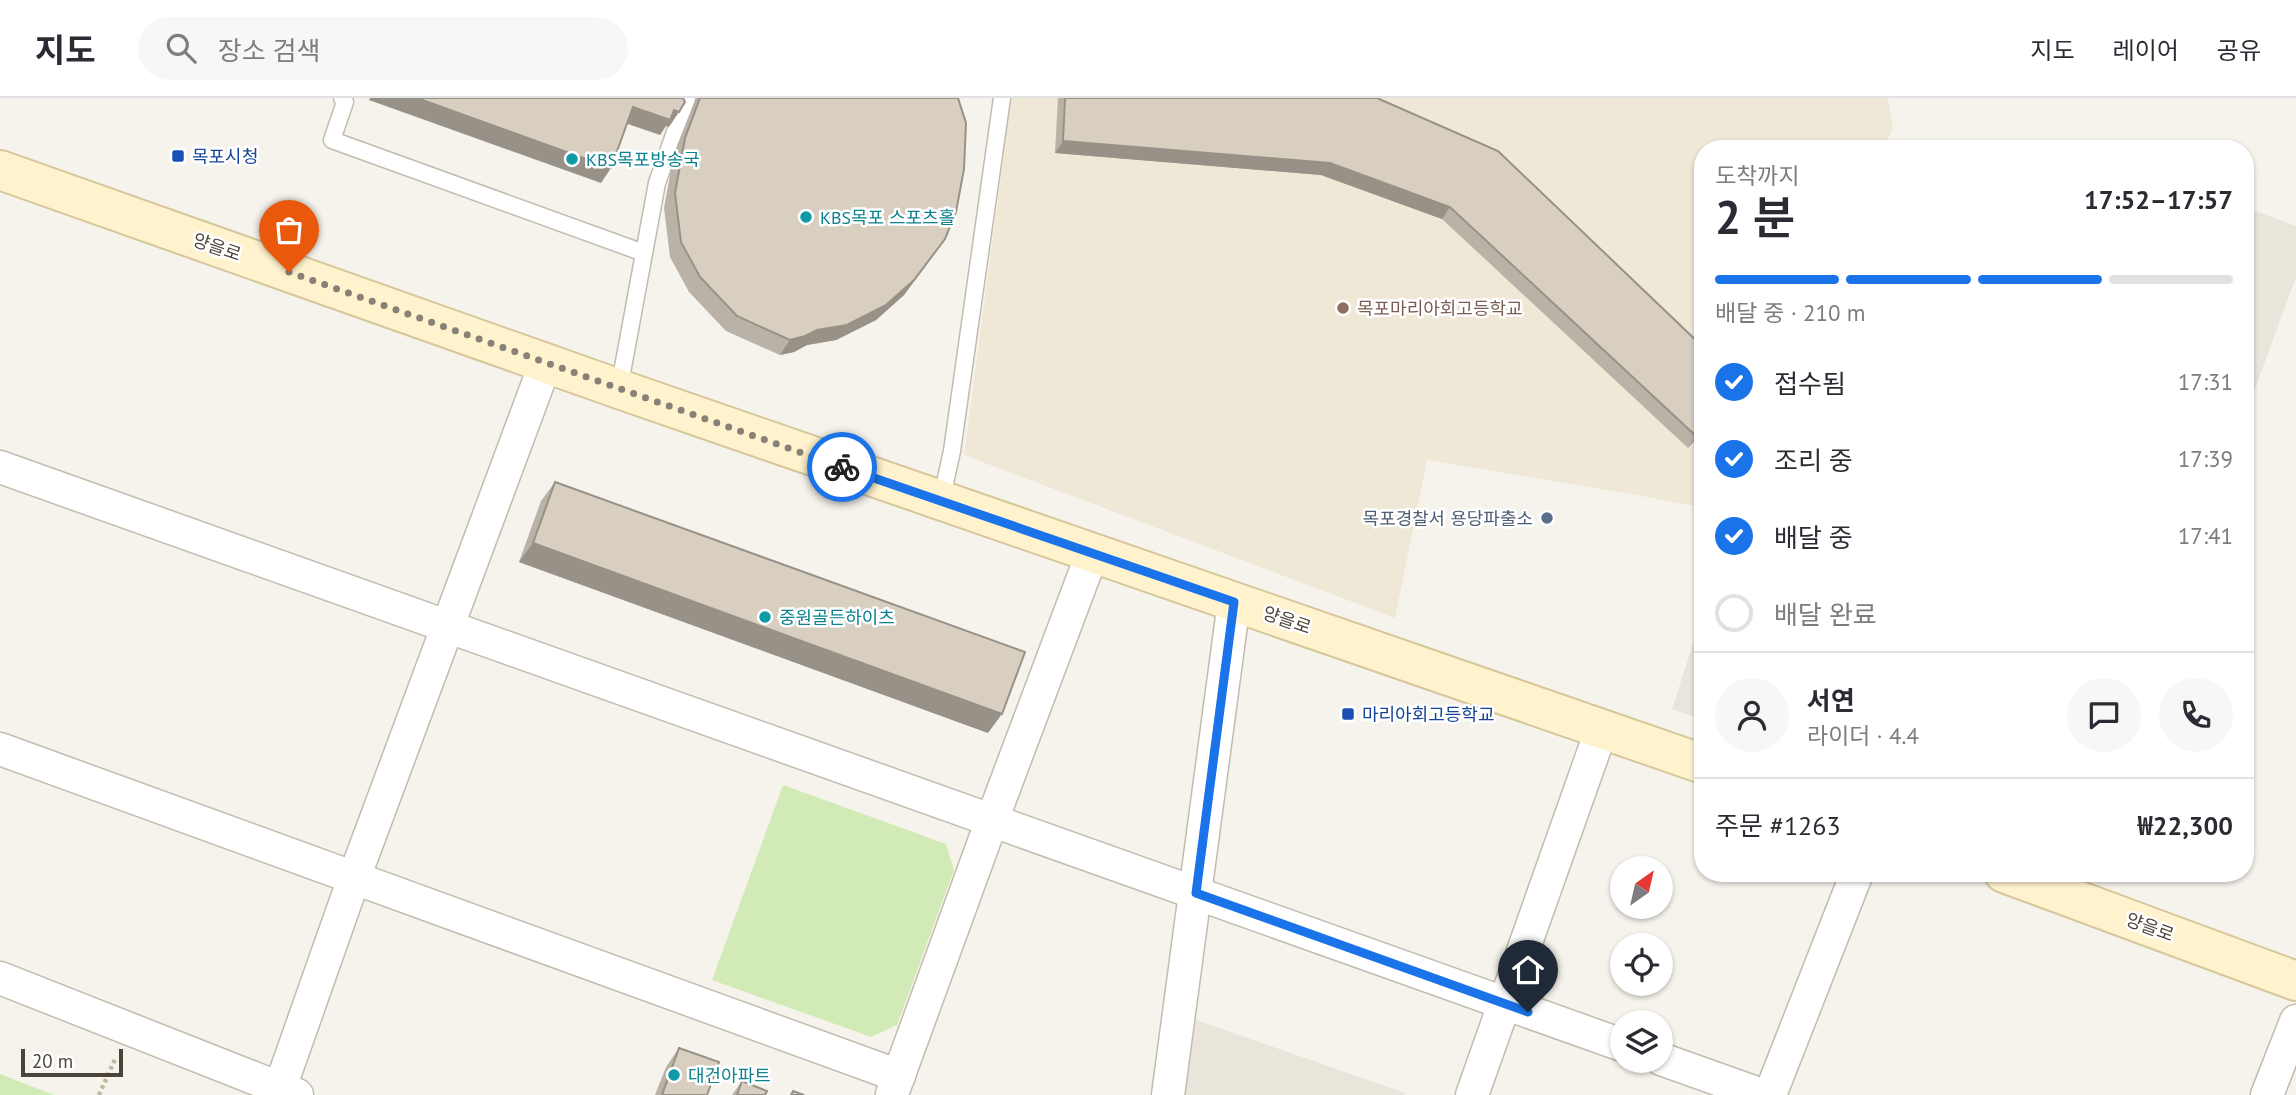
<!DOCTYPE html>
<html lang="ko">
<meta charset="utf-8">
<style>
:root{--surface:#fff;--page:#f7f7f7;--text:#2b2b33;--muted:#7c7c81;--line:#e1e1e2;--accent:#1a73e8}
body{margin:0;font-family:"PT Sans","Noto Sans KR",sans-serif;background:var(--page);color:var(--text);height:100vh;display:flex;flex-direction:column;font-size:26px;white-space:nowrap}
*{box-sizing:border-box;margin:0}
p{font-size:23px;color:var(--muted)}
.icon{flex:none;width:38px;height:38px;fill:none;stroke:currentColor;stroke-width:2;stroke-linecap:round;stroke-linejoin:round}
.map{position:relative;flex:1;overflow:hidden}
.sheet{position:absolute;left:1694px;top:42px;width:560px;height:742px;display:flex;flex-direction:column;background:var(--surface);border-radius:28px;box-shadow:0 2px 5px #0004}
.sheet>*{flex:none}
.needle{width:46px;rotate:34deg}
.buttons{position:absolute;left:1610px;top:758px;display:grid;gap:14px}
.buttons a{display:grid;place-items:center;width:63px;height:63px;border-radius:50%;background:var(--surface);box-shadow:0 2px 5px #0004;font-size:35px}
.scale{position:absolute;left:21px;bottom:18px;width:102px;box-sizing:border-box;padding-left:7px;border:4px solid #4b4439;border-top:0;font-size:19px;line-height:24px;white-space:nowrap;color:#4b4439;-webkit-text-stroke:5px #fff;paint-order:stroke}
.pin{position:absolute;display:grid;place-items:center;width:60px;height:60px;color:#fff;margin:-72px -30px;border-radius:50% 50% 50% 0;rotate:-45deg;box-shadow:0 0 7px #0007}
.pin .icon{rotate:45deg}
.courier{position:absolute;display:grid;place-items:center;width:70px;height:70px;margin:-35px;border:5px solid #1a73e8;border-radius:50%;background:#fff;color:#222;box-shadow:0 2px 9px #0007}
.head em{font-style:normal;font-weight:600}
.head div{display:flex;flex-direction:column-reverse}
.head{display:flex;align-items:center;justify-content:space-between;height:119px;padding:0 21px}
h1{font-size:46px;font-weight:600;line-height:52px}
.bar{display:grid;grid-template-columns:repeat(4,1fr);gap:10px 7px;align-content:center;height:84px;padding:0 21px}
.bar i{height:9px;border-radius:5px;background:var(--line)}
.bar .on{background:var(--accent)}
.bar p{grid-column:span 4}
.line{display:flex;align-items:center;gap:18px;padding:0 21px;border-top:2px solid var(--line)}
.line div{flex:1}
.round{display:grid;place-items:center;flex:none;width:74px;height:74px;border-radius:37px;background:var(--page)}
ol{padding:0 21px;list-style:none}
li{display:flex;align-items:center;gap:21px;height:77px}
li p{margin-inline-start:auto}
li .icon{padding:7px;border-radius:50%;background:var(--accent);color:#fff;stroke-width:4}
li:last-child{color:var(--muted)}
li i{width:38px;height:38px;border:4px solid var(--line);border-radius:50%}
header{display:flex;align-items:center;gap:42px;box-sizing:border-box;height:98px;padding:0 35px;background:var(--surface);border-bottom:2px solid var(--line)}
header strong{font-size:33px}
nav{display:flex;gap:38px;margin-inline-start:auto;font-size:24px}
.search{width:490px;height:63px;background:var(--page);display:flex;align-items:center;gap:18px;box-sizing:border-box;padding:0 24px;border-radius:38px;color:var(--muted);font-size:26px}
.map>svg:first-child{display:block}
</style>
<header>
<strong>지도</strong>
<div class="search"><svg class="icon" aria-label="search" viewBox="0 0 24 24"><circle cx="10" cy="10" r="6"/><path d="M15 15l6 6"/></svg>장소 검색</div>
<nav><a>지도</a><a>레이어</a><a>공유</a></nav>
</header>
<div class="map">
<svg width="2296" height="997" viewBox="0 0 2296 997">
<rect width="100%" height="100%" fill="#f6f3ec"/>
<g fill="#eae5da">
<path d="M2245,109l51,19v51l-51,139z"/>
<path d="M1703,515v107l-31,-11z"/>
<path d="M1196,922l209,73 -1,2h-219z"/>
</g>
<path fill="#efe8d6" d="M1009,0h879l5,30 -9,21h-181v359l-66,-13 -210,-35 -32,158 -431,-163 39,-294z"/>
<g fill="#d2eab5">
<path d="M783,687l163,59 8,26 -57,155 -26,12 -159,-57z"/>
<path d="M0,976l54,21h-54z"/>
</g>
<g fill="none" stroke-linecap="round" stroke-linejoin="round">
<g stroke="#c2bbae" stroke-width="19">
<g id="lane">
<path d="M342,0l3,4 -13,38 312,113"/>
<path d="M619,291l38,-206 30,-85"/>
<path d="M941,403l11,-50 50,-353"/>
</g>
</g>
<g stroke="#c2bbae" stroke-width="35">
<g id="street">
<path d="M0,369l1622,578"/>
<path d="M0,651l899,327"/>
<path d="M0,880l297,117"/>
<path d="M1661,961l101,36"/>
<path d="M280,990l74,-210 192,-516"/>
<path d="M892,996l100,-274 100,-266"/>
<path d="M1168,997l66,-493"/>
<path d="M1472,997l130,-367"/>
<path d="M1770,997l87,-222"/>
<path d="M2267,997l29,-74"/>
</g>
</g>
<g stroke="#d6c79b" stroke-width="42">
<g id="secondary">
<path d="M0,72l619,219 1084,375"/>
<path d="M2004,775l292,108"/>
</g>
</g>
<path stroke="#c4b79f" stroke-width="4.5" stroke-dasharray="3.5 3.5" stroke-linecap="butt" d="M99,997l17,-38"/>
<use href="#lane" stroke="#fff" stroke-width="16"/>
<use href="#street" stroke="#fff" stroke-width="32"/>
<use href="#secondary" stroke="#fff3cd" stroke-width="38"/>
</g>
<g fill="#bab2a6">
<path d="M696,0h262l-13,141 -41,56 -28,25 -40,20 -29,5 -13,7 -14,3 -54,-24 -37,-39 -19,-35 -6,-49 10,-55z"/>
<path d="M1058,0h319l326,333 -15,17 -246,-229 -121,-44 -266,-22z"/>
<path d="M555,384l433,251 -469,-171 22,-61z"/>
<path d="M679,950l28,47h-52l11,-28z"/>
<path d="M742,983l23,14h-33z"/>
</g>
<g fill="#979187">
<path d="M370,0h47l194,70 -10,15 -232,-83z"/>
<path d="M633,9l41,3 5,2 -10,15 -3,-1 -6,9 -38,-13z"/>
<path d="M1063,43l267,22 120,44 -8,12 -121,-44 -266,-22z"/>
<path d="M945,141l-41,56 -28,25 -40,20 -29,5 -13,7 -14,3 10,-15z"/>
<path d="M1703,330v3l-15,17 8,-12z"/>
<path d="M533,445l469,171 -14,19 -469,-171z"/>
</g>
<g fill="#d8cfc1" stroke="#979187" stroke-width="2">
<path d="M417,0h266l2,4 -6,10 -5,-2 -4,10 -37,-13 -22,61z"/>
<path d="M700,0h258l8,25 -2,46 -8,43 -11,27 -31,41 -28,25 -39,20 -30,5 -12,6 -15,4 -53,-24 -37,-39 -19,-35 -6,-49 10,-55z"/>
<path d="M1065,0h312l121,53 205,196v81l-7,8 -246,-229 -120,-44 -267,-22z"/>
<path d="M555,384l470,170 -23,62 -469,-171z"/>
<path d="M679,950l40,14 -12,33h-45z"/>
<path d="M742,983l25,10 -2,4h-28z"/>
<path d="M793,993l11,4h-13z"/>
</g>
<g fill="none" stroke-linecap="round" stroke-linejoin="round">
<path stroke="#878178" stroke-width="7" stroke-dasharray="0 12.6" d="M289,174l553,195"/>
<path stroke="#1a73e8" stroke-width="9" d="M842,369l392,135 -38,291 332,119"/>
</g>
<g fill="#1a4fb4" stroke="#fff" stroke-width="2.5">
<rect x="171" y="51" width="14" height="14" rx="3.5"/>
<rect x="1341" y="609" width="14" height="14" rx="3.5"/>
</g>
<g fill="#0f9aa8" stroke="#fff" stroke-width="2.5">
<circle cx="572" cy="61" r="7"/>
<circle cx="806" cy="119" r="7"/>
<circle cx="765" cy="519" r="7"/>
<circle cx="674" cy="977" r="7"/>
</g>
<circle fill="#8d6e63" stroke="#fff" stroke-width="2.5" cx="1343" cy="210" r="7"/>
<circle fill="#5c6f8a" stroke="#fff" stroke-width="2.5" cx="1547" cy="420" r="7"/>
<g text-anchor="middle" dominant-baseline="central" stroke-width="5" stroke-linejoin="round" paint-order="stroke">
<g font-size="18" fill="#164399" stroke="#fff" text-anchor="start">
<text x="192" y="58">목포시청</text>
<text x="1362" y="616">마리아회고등학교</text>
</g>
<g font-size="18" fill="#0d838f" stroke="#fff" text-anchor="start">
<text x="586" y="61">KBS목포방송국</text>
<text x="820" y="119">KBS목포 스포츠홀</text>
<text x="779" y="519">중원골든하이츠</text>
<text x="688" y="977">대건아파트</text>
</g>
<g font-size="18" fill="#4b4439" stroke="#fff">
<text transform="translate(217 149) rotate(19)">양을로</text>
<text transform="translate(1287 522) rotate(19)">양을로</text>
<text transform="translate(2150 829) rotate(20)">양을로</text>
</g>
<g font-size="18" fill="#785e54" stroke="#fff" text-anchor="start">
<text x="1357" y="210">목포마리아회고등학교</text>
</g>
<g font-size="18" fill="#4e5e75" stroke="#fff" text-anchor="end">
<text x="1533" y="420">목포경찰서 용당파출소</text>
</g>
</g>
</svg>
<div class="buttons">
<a><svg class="needle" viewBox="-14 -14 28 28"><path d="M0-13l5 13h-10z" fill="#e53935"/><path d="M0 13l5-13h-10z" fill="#7c7c81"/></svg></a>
<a><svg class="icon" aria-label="locate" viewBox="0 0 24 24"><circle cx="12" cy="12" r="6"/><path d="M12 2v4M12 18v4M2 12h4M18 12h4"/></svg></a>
<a><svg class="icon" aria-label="layers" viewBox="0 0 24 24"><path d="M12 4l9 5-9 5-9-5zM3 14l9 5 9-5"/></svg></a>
</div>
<div class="scale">20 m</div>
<div class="pin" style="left:289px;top:174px;background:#ea580c"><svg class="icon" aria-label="bag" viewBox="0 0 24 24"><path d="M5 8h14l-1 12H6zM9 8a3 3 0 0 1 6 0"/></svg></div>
<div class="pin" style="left:1528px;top:914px;background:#1f2937"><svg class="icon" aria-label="home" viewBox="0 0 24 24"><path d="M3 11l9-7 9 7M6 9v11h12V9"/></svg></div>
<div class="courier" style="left:842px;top:369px"><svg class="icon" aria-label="bike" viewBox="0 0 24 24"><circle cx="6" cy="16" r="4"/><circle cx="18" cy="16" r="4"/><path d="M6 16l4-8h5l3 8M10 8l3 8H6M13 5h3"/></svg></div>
<section class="sheet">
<div class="head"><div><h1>2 분</h1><p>도착까지</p></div><em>17:52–17:57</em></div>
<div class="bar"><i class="on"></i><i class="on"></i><i class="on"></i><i></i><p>배달 중 · 210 m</p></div>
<ol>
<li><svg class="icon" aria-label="check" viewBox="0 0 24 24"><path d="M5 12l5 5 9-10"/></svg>접수됨<p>17:31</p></li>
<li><svg class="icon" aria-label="check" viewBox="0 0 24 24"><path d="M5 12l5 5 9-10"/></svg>조리 중<p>17:39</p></li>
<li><svg class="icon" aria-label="check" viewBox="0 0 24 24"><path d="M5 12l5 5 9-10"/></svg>배달 중<p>17:41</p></li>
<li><i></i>배달 완료</li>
</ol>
<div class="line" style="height:126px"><a class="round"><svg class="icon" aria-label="person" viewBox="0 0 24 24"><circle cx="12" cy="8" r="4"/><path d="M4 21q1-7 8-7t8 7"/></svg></a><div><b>서연</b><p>라이더 · 4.4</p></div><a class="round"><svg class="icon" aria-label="chat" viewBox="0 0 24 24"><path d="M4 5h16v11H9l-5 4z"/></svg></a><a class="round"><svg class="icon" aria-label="phone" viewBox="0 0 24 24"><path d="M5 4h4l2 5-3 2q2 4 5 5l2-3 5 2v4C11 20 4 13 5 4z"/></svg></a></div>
<div class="line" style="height:91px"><div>주문 #1263</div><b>₩22,300</b></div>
</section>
</div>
